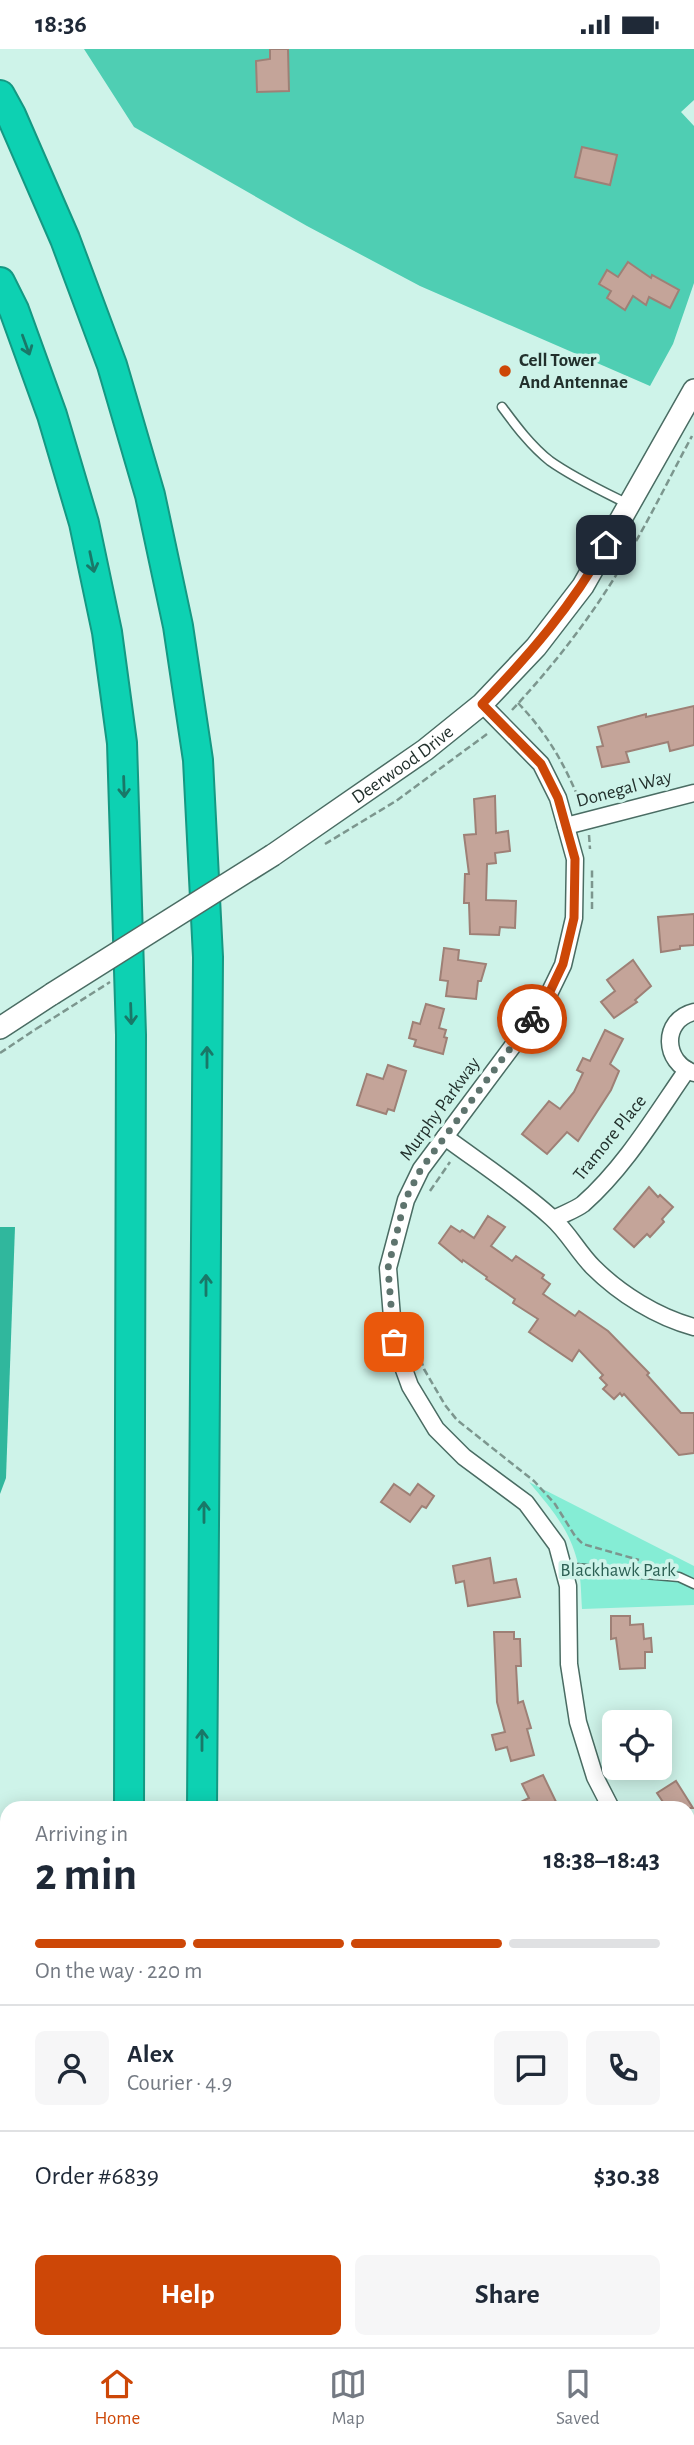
<!DOCTYPE html>
<meta charset="utf-8">
<style>
:root{--surface:#fff;--page:#f6f6f7;--text:#1f2937;--muted:#747a83;--line:#e0e1e3;--accent:#cd4707}
body{margin:0;font-family:"Alegreya Sans",sans-serif;background:var(--page);color:var(--text);height:100vh;display:flex;flex-direction:column;font-size:26px;white-space:nowrap}
*{box-sizing:border-box;margin:0}
p{font-size:23px;color:var(--muted)}
.icon{flex:none;width:38px;height:38px;fill:none;stroke:currentColor;stroke-width:2;stroke-linecap:round;stroke-linejoin:round}
.map{position:relative;flex:1;overflow:hidden}
.details{position:absolute;left:0px;top:1752px;width:695px;height:548px;display:flex;flex-direction:column;background:var(--surface);border-radius:21px 21px 0 0;box-shadow:0 4px 18px #0003}
.details>*{flex:none}
.buttons{position:absolute;left:602px;top:1661px;display:grid;gap:14px}
.buttons a{display:grid;place-items:center;width:70px;height:70px;border-radius:10px;background:var(--surface);box-shadow:0 4px 18px #0003;font-size:35px}
.pin{position:absolute;display:grid;place-items:center;width:60px;height:60px;color:#fff;margin:-30px;border-radius:14px;box-shadow:0 4px 10px #0006}
.courier{position:absolute;display:grid;place-items:center;width:70px;height:70px;margin:-35px;border:5px solid #cd4707;border-radius:50%;background:#fff;color:#222;box-shadow:0 2px 9px #0007}
.overview em{font-style:normal;font-weight:700}
.overview div{display:flex;flex-direction:column-reverse}
.overview{display:flex;align-items:center;justify-content:space-between;height:119px;padding:0 35px}
h1{font-size:46px;font-weight:700;line-height:52px}
.bar{display:grid;grid-template-columns:repeat(4,1fr);gap:10px 7px;align-content:center;height:84px;padding:0 35px}
.bar i{height:9px;border-radius:5px;background:var(--line)}
.bar .on{background:var(--accent)}
.bar p{grid-column:span 4}
.line{display:flex;align-items:center;gap:18px;padding:0 35px;border-top:2px solid var(--line)}
.line div{flex:1}
.round{display:grid;place-items:center;flex:none;width:74px;height:74px;border-radius:10px;background:var(--page)}
.cta{display:flex;gap:14px;margin-top:auto;padding:14px 35px}
.cta a{flex:1;height:80px;border-radius:10px;background:var(--accent);color:#fff;font-size:28px;font-weight:700;line-height:80px;text-align:center}
.cta a+a{background:var(--page);color:var(--text)}
.status{display:flex;justify-content:space-between;align-items:center;height:49px;padding:0 35px;background:var(--surface);direction:ltr}
.status svg{height:19px;fill:currentColor}
.dock{display:flex;justify-content:space-around;align-items:center;height:98px;border-top:2px solid var(--line);background:var(--surface);font-size:19px;color:var(--muted)}
.dock a{display:grid;justify-items:center;gap:4px}
.dock .on{color:var(--accent)}
.map>svg:first-child{display:block}
</style>
<div class="status"><b>18:36</b><svg viewBox="0 0 49 12"><path d="M0 12V9h3v3zM5 12V6h3v6zM10 12V3h3v9zM15 12V0h3v12zM26 1h20v11H26zM47 4h2v5h-2z"/></svg></div>
<div class="map">
<svg width="694" height="2298" viewBox="0 0 694 2298">
<rect width="100%" height="100%" fill="#cef3e9"/>
<path fill="#85edd5" d="M529,1433l165,84v39l-112,4c-1,-16 -1,-34 -5,-49 -8,-32 -28,-54 -48,-78z"/>
<path fill="#4fceb3" d="M84,0h610v51l-13,12 13,14v157l-21,61 -23,42 -230,-100 -113,-60 -173,-99z"/>
<path fill="#30b79d" d="M0,1178h15l-9,251 -6,16z"/>
<g fill="#c4a499" stroke="#9e8076" stroke-width="2">
<path d="M270,0h18l1,42 -32,1 -1,-31 14,-2z"/>
<path d="M582,98l35,8 -7,30 -35,-8z"/>
<path d="M628,213l23,16 1,-3 27,15 -9,18 -21,-11 -3,8 -13,-9 -8,14 -18,-12 4,-7 -12,-7 8,-14 11,7z"/>
<path d="M694,657v39l-24,6 -2,-9 -42,10 3,10 -27,5 -5,-20 6,-1 -5,-19 48,-13v3z"/>
<path d="M495,747l1,37 12,-2 2,20 -15,2 1,10 -9,1 -1,36 30,1 -1,27 -15,-1 -1,8 -29,-1 -1,-31h-5l1,-29h4l-5,-39 12,-1 -2,-35z"/>
<path d="M694,865v31l-14,1v3l-19,3 -3,-35z"/>
<path d="M444,899l15,2 -1,10 28,4 -5,17h-3l-2,18 -30,-3 2,-15 -8,-1z"/>
<path d="M633,911l18,26 -16,14 2,2 -23,16 -13,-16 14,-11 -8,-11z"/>
<path d="M426,955l18,5 -5,19 7,2 -2,7 3,1 -4,16 -29,-8 2,-6 -7,-2 4,-16 7,2z"/>
<path d="M605,981l18,9 -13,25 9,7 -8,19 -33,51 -11,-9 -20,22 -25,-20 27,-33 11,8 14,-17 9,-19 -6,-3 6,-12 7,3z"/>
<path d="M388,1016l18,6 -12,40 -6,-2 -2,5 -29,-9 10,-31 16,5z"/>
<path d="M649,1138l9,10 2,-2 13,12 -11,12 2,3 -14,15 -3,-3 -13,13 -20,-18z"/>
<path d="M488,1167l17,11 -14,19 21,15 4,-5 28,19 -2,3 8,6 -7,10 32,22 4,-5 29,20 41,42 -2,2 34,38h13v40l-15,2 -55,-61 -2,2 -2,-3 -6,6 -11,-10 4,-4 -7,-7 3,-3 -24,-25 -7,11 -43,-29 9,-13 -25,-16 2,-4 -29,-20 1,-2 -24,-17 -1,2 -23,-19 12,-17 9,6 2,-2 12,8z"/>
<path d="M394,1435l16,11 8,-11 16,12 -8,12 -4,-2 -12,16 -29,-20z"/>
<path d="M490,1509l4,25 22,-4 4,18 -52,9 -4,-25 -8,2 -3,-17z"/>
<path d="M611,1567h19v9l13,-1 1,15 7,-1 1,14h-7v16l-25,1 -4,-31 -5,1z"/>
<path d="M494,1583h20v7h6l1,27h-5l2,37 5,-2 8,27 -4,1 7,26 -23,6 -4,-14 -11,3 -4,-15 13,-3 -8,-30z"/>
<path d="M543,1726l16,33h-50l20,-10 -7,-14z"/>
<path d="M676,1732l17,27h-26l-10,-15z"/>
</g>
<g fill="none" stroke-linecap="round" stroke-linejoin="round">
<g stroke="#4a6c63" stroke-width="11">
<g id="lane">
<path d="M502,358c14,19 29,39 48,54 24,17 52,30 78,43"/>
<path d="M563,1518l116,10 15,7"/>
</g>
</g>
<g stroke="#4a6c63" stroke-width="19">
<g id="street">
<path d="M482,655l59,60 17,34 17,61 -1,59 -11,47 -19,39 -123,165 -15,31 -18,68 6,74 16,44 26,43 28,28 62,46 31,42 11,41 1,78 9,58 17,55 16,31"/>
<path d="M566,777l128,-33"/>
<path d="M694,963c-33,8 -31,51 0,61"/>
<path d="M445,1088c35,26 74,51 107,81 16,14 26,34 41,49 27,27 64,50 101,60"/>
<path d="M554,1170c9,-5 21,-9 29,-15 42,-37 72,-88 104,-134"/>
<path d="M688,1861l6,6"/>
</g>
</g>
<g stroke="#4a6c63" stroke-width="24">
<g id="secondary">
<path id="s1" d="M273,806l152,-105 57,-46 54,-57 47,-61 111,-196"/>
<path d="M0,979l52,-34"/>
</g>
</g>
<g stroke="#149983" stroke-width="32">
<g id="highway">
<path d="M0,46l11,20 54,124 47,126 38,130 28,131 20,134 10,197 -6,851"/>
<path d="M0,233l14,28 38,105 32,108 23,109 15,111 9,292 -2,773"/>
<path d="M128,2298v-6"/>
<path d="M198,2298v-6"/>
</g>
</g>
<g stroke="#7c968e" stroke-width="2.5" stroke-dasharray="7 3.5" stroke-linecap="butt">
<path d="M518,654c29,30 48,63 63,102"/>
<path d="M512,661c44,-47 84,-99 116,-155 23,-39 43,-80 64,-119"/>
<path d="M589,786l1,14"/>
<path d="M325,795l71,-43 91,-67"/>
<path d="M592,860v-39"/>
<path d="M0,1004l36,-24"/>
<path d="M430,1142l20,-29"/>
<path d="M411,1280l13,40 21,36 12,15 77,61 21,23 20,32 8,8 56,16"/>
</g>
<use href="#lane" stroke="#fff" stroke-width="8"/>
<use href="#street" stroke="#fff" stroke-width="16"/>
<use href="#secondary" stroke="#fff" stroke-width="21"/>
<use href="#highway" stroke="#0dd1b2" stroke-width="28"/>
<g stroke="#4a6c63" stroke-width="24" stroke-linecap="butt">
<path id="secondary-bridge" d="M52,945l221,-139"/>
</g>
<path stroke="#7c968e" stroke-width="2.5" stroke-dasharray="7 3.5" stroke-linecap="butt" d="M36,980l74,-47"/>
<use href="#secondary-bridge" stroke="#fff" stroke-width="21"/>
</g>
<defs><path id="oneway-shaft" d="M-6 0H5M1.5-3L5.5 0L1.5 3" fill="none" stroke-width="1.6" stroke-linecap="round" stroke-linejoin="round" transform="scale(1.75)"/></defs>
<g stroke="#197868">
<use href="#oneway-shaft" transform="translate(26 296) rotate(70)"/>
<use href="#oneway-shaft" transform="translate(92 513) rotate(78)"/>
<use href="#oneway-shaft" transform="translate(124 738) rotate(88)"/>
<use href="#oneway-shaft" transform="translate(131 965) rotate(88)"/>
<use href="#oneway-shaft" transform="translate(207 1008) rotate(-90)"/>
<use href="#oneway-shaft" transform="translate(206 1236) rotate(-90)"/>
<use href="#oneway-shaft" transform="translate(204 1463) rotate(-90)"/>
<use href="#oneway-shaft" transform="translate(202 1691) rotate(-90)"/>
</g>
<g fill="none" stroke-linecap="round" stroke-linejoin="round">
<path stroke="#5e746e" stroke-width="7" stroke-dasharray="0 12.6" d="M394,1293l-6,-74 17,-68 16,-31 111,-150"/>
<path stroke="#cd4707" stroke-width="9" d="M532,970l12,-15 19,-40 11,-46 1,-59 -17,-61 -17,-34 -59,-60c48,-50 90,-98 124,-159"/>
</g>
<circle fill="#cd4707" stroke="#cef3e9" stroke-width="2.5" cx="505" cy="322" r="7"/>
<g text-anchor="middle" dominant-baseline="central" stroke-width="7" stroke-linejoin="round" paint-order="stroke">
<g font-size="19" font-weight="bold" fill="#22302c" stroke="#cef3e9" text-anchor="start">
<text x="519" y="311">Cell Tower<tspan x="519" dy="22">And Antennae</tspan></text>
</g>
<g font-size="19" fill="#22302c" stroke="#cef3e9">
<text stroke="none"><textPath href="#s1" startOffset="158">Deerwood Drive</textPath></text>
<text transform="translate(624 740) rotate(-15)">Donegal Way</text>
<text transform="translate(440 1060) rotate(-54)">Murphy Parkway</text>
<text transform="translate(610 1089) rotate(-51)">Tramore Place</text>
</g>
<g font-size="19" fill="#2c6054" stroke="#cef3e9">
<text x="618" y="1521">Blackhawk Park</text>
</g>
</g>
</svg>
<div class="buttons">
<a><svg class="icon" aria-label="locate" viewBox="0 0 24 24"><circle cx="12" cy="12" r="6"/><path d="M12 2v4M12 18v4M2 12h4M18 12h4"/></svg></a>
</div>
<div class="pin" style="left:394px;top:1293px;background:#ea580c"><svg class="icon" aria-label="bag" viewBox="0 0 24 24"><path d="M5 8h14l-1 12H6zM9 8a3 3 0 0 1 6 0"/></svg></div>
<div class="pin" style="left:606px;top:496px;background:#1f2937"><svg class="icon" aria-label="home" viewBox="0 0 24 24"><path d="M3 11l9-7 9 7M6 9v11h12V9"/></svg></div>
<div class="courier" style="left:532px;top:970px"><svg class="icon" aria-label="bike" viewBox="0 0 24 24"><circle cx="6" cy="16" r="4"/><circle cx="18" cy="16" r="4"/><path d="M6 16l4-8h5l3 8M10 8l3 8H6M13 5h3"/></svg></div>
<section class="details">
<div class="overview"><div><h1>2 min</h1><p>Arriving in</p></div><em>18:38–18:43</em></div>
<div class="bar"><i class="on"></i><i class="on"></i><i class="on"></i><i></i><p>On the way · 220 m</p></div>
<div class="line" style="height:126px"><a class="round"><svg class="icon" aria-label="person" viewBox="0 0 24 24"><circle cx="12" cy="8" r="4"/><path d="M4 21q1-7 8-7t8 7"/></svg></a><div><b>Alex</b><p>Courier · 4.9</p></div><a class="round"><svg class="icon" aria-label="chat" viewBox="0 0 24 24"><path d="M4 5h16v11H9l-5 4z"/></svg></a><a class="round"><svg class="icon" aria-label="phone" viewBox="0 0 24 24"><path d="M5 4h4l2 5-3 2q2 4 5 5l2-3 5 2v4C11 20 4 13 5 4z"/></svg></a></div>
<div class="line" style="height:91px"><div>Order #6839</div><b>$30.38</b></div>
<div class="cta"><a>Help</a><a>Share</a></div>
</section>
</div>
<nav class="dock">
<a class="on"><svg class="icon" aria-label="home" viewBox="0 0 24 24"><path d="M3 11l9-7 9 7M6 9v11h12V9"/></svg>Home</a>
<a><svg class="icon" aria-label="map" viewBox="0 0 24 24"><path d="M3 6l6-2 6 2 6-2v14l-6 2-6-2-6 2zM9 4v14M15 6v14"/></svg>Map</a>
<a><svg class="icon" aria-label="saved" viewBox="0 0 24 24"><path d="M7 4h10v16l-5-4-5 4z"/></svg>Saved</a>
</nav>
